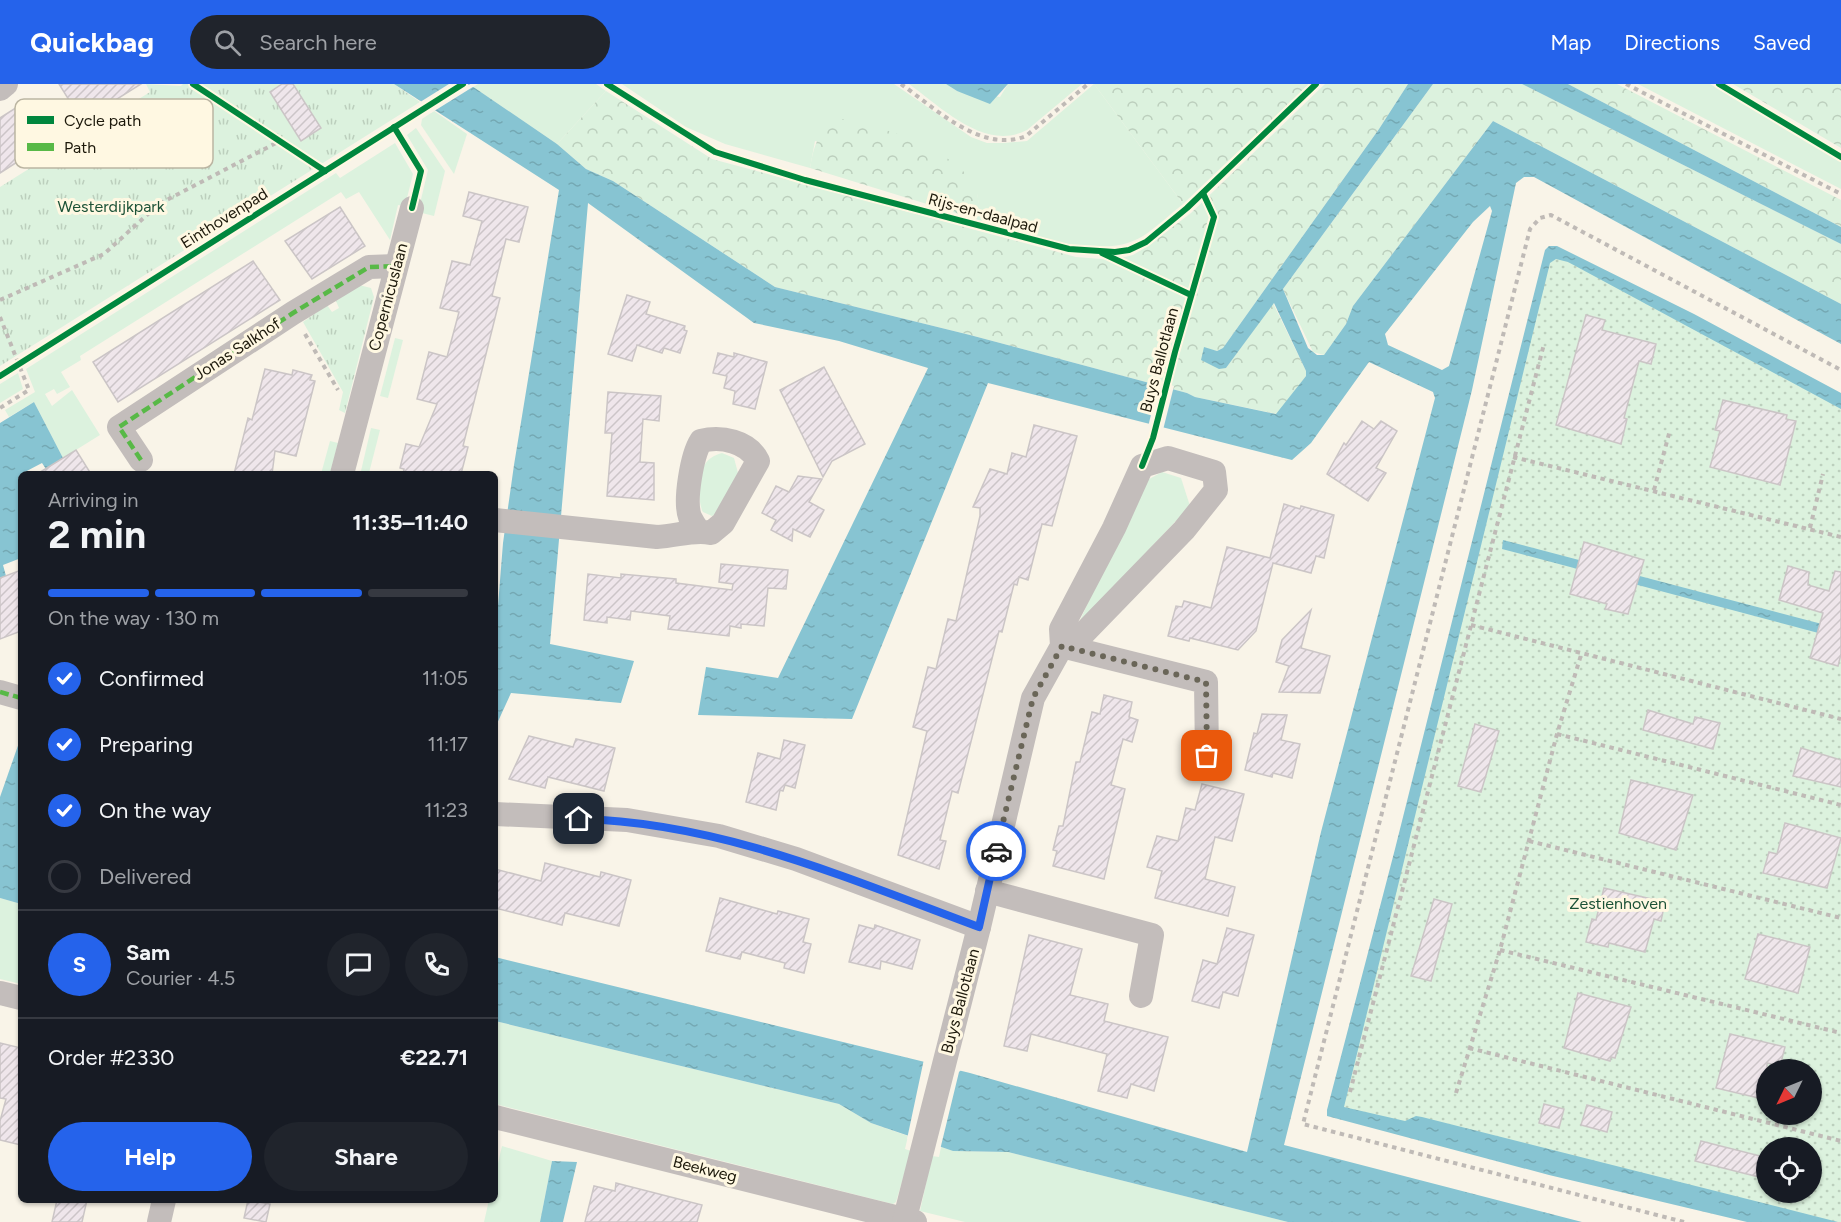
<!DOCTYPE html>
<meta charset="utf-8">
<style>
:root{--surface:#171b24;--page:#20242c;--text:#f1f3f6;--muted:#9ea1a6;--line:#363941;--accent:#2563eb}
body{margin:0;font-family:Figtree,sans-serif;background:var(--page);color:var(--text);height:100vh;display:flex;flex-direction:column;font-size:22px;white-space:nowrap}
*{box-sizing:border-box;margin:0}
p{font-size:20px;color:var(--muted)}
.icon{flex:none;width:33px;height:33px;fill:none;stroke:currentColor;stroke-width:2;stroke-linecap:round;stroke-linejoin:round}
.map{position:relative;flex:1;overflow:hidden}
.side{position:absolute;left:18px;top:387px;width:480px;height:732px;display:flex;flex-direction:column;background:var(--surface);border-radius:9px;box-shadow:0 2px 4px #0004}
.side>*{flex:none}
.needle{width:39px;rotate:227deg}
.fabs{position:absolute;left:1756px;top:975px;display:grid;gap:12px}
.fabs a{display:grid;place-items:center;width:66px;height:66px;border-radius:50%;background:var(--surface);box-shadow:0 2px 4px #0004;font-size:30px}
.pin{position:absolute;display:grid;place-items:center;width:51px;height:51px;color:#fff;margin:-26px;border-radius:12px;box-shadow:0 3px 9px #0006}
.courier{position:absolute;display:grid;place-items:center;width:60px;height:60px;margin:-30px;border:4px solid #2563eb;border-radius:50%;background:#fff;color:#222;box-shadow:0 2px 8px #0007}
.summary em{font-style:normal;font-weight:700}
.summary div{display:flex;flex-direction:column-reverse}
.summary{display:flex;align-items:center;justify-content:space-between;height:102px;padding:0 30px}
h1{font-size:39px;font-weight:700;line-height:45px}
.bar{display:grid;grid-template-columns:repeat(4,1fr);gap:9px 6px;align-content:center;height:72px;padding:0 30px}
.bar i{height:8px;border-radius:4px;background:var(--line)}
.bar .active{background:var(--accent)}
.bar p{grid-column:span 4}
.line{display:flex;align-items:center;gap:15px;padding:0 30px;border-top:2px solid var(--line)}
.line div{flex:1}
.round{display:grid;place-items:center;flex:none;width:63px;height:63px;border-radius:32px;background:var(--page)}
ol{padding:0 30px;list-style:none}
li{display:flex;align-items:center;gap:18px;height:66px}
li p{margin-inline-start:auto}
li .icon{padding:6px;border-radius:50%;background:var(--accent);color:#fff;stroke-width:4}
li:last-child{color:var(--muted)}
li i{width:33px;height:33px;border:3px solid var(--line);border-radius:50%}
.button{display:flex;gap:12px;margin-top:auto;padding:12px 30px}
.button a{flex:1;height:69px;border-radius:36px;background:var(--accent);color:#fff;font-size:24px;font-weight:700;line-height:69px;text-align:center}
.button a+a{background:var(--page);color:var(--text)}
header{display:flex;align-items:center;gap:36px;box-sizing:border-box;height:84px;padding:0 30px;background:var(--accent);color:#fff}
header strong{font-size:28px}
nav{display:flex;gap:33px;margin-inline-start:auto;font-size:21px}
.search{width:420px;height:54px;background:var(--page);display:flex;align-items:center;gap:15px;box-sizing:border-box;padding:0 21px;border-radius:33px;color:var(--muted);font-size:22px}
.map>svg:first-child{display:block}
</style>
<header>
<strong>Quickbag</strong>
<div class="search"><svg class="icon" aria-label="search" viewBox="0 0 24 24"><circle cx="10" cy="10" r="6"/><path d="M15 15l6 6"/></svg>Search here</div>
<nav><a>Map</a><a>Directions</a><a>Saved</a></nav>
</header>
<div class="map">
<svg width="1841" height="1138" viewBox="0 0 1841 1138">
<defs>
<pattern id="forest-crowns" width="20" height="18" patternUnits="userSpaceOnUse" patternTransform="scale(1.5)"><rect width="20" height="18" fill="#dcf2de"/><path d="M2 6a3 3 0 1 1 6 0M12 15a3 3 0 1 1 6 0" fill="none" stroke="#bccfbd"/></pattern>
<pattern id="park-tufts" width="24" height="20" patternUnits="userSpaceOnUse" patternTransform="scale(1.5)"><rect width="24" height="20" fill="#dcf2de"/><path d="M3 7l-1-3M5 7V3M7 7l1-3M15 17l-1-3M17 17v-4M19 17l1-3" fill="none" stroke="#bccfbd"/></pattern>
<pattern id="garden-dots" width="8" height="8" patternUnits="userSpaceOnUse" patternTransform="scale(1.5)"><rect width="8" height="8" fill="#dcf2de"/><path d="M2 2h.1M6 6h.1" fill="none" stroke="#bccfbd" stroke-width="1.8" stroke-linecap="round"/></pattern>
<pattern id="water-ripples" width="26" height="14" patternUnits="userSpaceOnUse" patternTransform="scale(1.5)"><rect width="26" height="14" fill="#87c4d2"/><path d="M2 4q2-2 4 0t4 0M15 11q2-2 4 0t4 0" fill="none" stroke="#74a8b3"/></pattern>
<pattern id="building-hatch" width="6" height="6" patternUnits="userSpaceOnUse" patternTransform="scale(1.5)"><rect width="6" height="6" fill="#efe6eb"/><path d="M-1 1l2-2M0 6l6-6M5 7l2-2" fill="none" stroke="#ccc5c8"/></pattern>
</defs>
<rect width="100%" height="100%" fill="#f9f4e8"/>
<g fill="#dcf2de">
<path d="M478,0h118l10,7 -49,53 -84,-57z"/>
<path d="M622,0h272l77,53 16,6h16l24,-2 67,-57 89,120c-13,10 -26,23 -40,32 -44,27 -115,-3 -161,-15l-5,-27 -162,-53 -5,27 -85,-24 -39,-17z"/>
<path d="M909,0h37l11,7 43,6 8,-13h74l-55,46c-42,22 -86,-23 -118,-46z"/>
<path d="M1638,0h72l131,78v27z"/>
<path d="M434,27l33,23 -13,40 -33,-49 1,-6z"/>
<path d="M416,44l29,43 -11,45 -16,-4 10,-42 -21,-35z"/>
<path d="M395,59l18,31 -8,32 -7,-1 -8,35 -31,-48 -13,7 -5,-7 -261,164 1,4 -20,12 9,15 -13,7 -3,-5 -9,5 7,12 20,-16 28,45 -37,23 -29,-56 -25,15 -4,-7 30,-18 -9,-23 310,-196 4,5z"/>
<path d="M395,254l8,2 -15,58 -8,-2z"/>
<path d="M18,289l5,16 -23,14v-19z"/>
<path d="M371,344l9,2 -11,43 -8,-2z"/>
<path d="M330,357l8,2 -8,31h-9z"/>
<path d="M722,369l12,5 4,15 -22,41 -4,2 -9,-4c-6,-10 -4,-38 2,-48 4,-6 10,-9 17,-11z"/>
<path d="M1162,388l19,6 9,28 -112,119 64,-142z"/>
<path d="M0,814l21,6v80l-21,-5z"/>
<path d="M495,937l344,83 32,19 37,13 -3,13 6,2 -15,51 -3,2 -398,-100z"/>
<path d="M502,1062l50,15 -12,61h-56l5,-22h6v-24z"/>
<path d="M941,1063l13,4 54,1 280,70h-323l-45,-11 12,-55 7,1z"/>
</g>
<g fill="url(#forest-crowns)">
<path d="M1094,0h215l-126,120z"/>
<path d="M1325,0h83l-29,45 -156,219 -6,3 -13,-3 22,20 47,-65 33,68v5l-29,38 -82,-17 -8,-4 -217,-58 -195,-48 -162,-106 -27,-12 -29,-25 49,-53 106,68 364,98 38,3 19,-5 15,-9 43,-33z"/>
<path d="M1433,0h89l319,160v60l-348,-183 -140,185 -7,18 -22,31 -11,-3 -30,-63z"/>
<path d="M1568,0h49l224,116v27z"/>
<path d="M1733,0h108v64z"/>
<path d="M841,35c43,8 98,25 128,58 10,11 10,31 13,44l-172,-53c5,-27 7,-34 31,-49z"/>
</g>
<g fill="url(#park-tufts)">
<path d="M146,0l35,2 2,-2h211l26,18 -420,264v-179l62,-39 -7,-14 19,-11 7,12 69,-43z"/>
<path d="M359,201l12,3 3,9 -29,116 -6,-3 4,-18 -40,-70 24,-17 5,7 7,-4 -3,-7z"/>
</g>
<path fill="url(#garden-dots)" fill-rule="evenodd" d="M1552,168l289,149v821h-69l-436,-112zM1767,986h45v44h-45zM1767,1064h45v44h-45z"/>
<g fill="url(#water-ripples)" fill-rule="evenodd">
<path d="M394,0h75l88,60 29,25 27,12 162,106 195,48 217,58 8,4 81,17 30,-38v-5l-32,-68 -48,65 -7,1 -18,-9 3,-13 13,4 6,-3 156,-219 29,-45h25l-150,205 25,59 9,7h7l22,-31 7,-18 140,-185 348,183v40l-307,-167h-10l-8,6 -44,207 -188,755 298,77h-294l-280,-70 -55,-1 -82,-28 -32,-19 -344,-83v-64l475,116 277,79 74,-320 114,-434 -2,-6 -64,-30 -58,81 -19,17 -304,-77 -136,336 -154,-4 8,-48 72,11 150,-310 -89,-27 -85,-18 -166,-120 -38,441 84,17 -13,42 -110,-10 -16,35v-113l3,-9 5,-63 11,-78 45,-275zM1490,122l2,5 -43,155 -7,4 -54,-25 -3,-11 88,-112z"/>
<path d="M946,0h62l-18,20 -33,-13z"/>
<path d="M1522,0h46l273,143v17z"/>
<path d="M1549,162h8l137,68 147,79v16l-273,-147 -12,-3 -6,4 -206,844 61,14 11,-5 6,1 416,105h-91l-198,-47 -222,-59v-6l68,-261 150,-599z"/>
<path d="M34,318l29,56 -17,11 -4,-6 -21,11 -3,5 3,5v74l-18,7 3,11 -6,2v-155z"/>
<path d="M1503,456l338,89v10l-339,-90z"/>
<path d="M21,653v167l-21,-6v-101z"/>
<path d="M552,1077l25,1 -14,60h-23z"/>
</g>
<g fill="#f9f4e8">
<path d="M449,0l27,1 -45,28 -14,-9z"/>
<path d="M1159,298l15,4 -11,44 -15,-3z"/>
<path d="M924,975l39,9 -4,4 -19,78 -33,-11z"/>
</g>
<g fill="url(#building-hatch)" stroke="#cbc5c6" stroke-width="1.5">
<path d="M59,0h82l-59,37z"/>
<path d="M282,0h11l28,44 -20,13 -31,-49z"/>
<path d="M25,18l25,39 -50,32v-55z"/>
<path d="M469,108l59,15 -9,35 -13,-3 -14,57 8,2 -37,148 5,1 -7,27h-58l1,-5 -4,-1 6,-24 13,3 18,-43 -20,-5 12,-47 18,5 12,-45 -19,-4 12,-47 18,4 12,-44 -19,-5z"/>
<path d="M340,123l25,39 -53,33 -27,-38z"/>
<path d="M253,177l27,39 -162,102 -25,-40z"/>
<path d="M627,211l23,7 -4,12 39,12 -1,4 3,1 -7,22 -16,-5 -2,5 -25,-8 -5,16 -24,-7z"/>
<path d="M1586,231l19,5 -3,10 54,14 -5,20 -12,-3 -15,57 3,1 -6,25 -65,-19z"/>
<path d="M718,269l16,4v-4l33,9 -12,47 -22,-5 2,-13 -11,-3 3,-12 -14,-3z"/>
<path d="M824,283l41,77 -33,17 -9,16 -43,-87z"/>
<path d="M265,285l27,6 1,-5 19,5 -2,5 5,1 -19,75 -21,-5 -3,23h-38l14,-56 4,2z"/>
<path d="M608,308l53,4 -2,25 -16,-2 -3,43 14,1v37l-47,-4 5,-63h-7z"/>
<path d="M1723,316l64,15 -1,4 10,2 -16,64 -70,-18 10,-36 -5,-1z"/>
<path d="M1362,337l12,8 7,-8 16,10 -21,37 10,5 -18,28 -41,-27 17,-31 2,2z"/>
<path d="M1034,341l43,11 -25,90 -10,-2 -14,56 -9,-3 -2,8 -3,-1 -12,48 -3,-1 -41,162 -6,-2 -12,49 6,1 -7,28 -41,-14 29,-124 -14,-4 15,-60 8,2 12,-50 8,2 24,-105v-8l-7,-1 17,-38 17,5 5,-21 14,4z"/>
<path d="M76,366l15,24h-54z"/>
<path d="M798,392l24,3 -13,23 15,8 -14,27 -17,-8 -1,12 -21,-11 5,-10 -14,-7 14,-27 13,6z"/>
<path d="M1284,420l16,5 1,-3 33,9 -10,43 -8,-2 -5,17 -38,-10 -17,68 -18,19 -48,-12 -1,3 -21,-5 8,-30 6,1 2,-6 27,7 16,-61 43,11z"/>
<path d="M1584,458l60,18 -16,54 -23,-5 2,-5 -37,-10z"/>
<path d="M721,480l67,6 -2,19 -18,-1 -4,38 -23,-2v4l-11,-2 -1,10 -61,-7 2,-13 -39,-5 -1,9 -23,-3v6l-23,-3 4,-46 33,4v-4l55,5v4l56,7 1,-6 -14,-2z"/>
<path d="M1788,482l21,6 -1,13 21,6 6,-20 6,1v82l-3,12 -28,-8 13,-45 -44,-13z"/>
<path d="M21,486v61l-21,8v-61z"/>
<path d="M1311,526l-10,38 29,8 -10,37 -41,-1 10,-26 -13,-4 6,-22z"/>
<path d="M1104,611l28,7 -3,15 9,3 -6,22 -9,-3 -12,46 14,4 -21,90 -51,-13 4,-15 -4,-1 6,-24h4l13,-64h4l12,-50 8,2z"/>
<path d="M1648,626l45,14 2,-7 25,6 -7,26 -70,-19z"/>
<path d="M1262,630l25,1 -6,25 19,4 -8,34 -19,-5 -1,4 -27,-7 9,-37 3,1z"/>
<path d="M1475,640l24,7 -18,61 -23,-6z"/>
<path d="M529,652l44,11 3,-8 39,9 -11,43 -56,-14 -3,11 -36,-9z"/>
<path d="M784,656l21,5 -10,43 -10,-3 -2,6 -3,-1 -4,20 -30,-8 12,-49 22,6z"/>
<path d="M1801,664l40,12v27l-48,-11z"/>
<path d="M1631,696l62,15 -17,55 -57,-17z"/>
<path d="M1202,700l42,10 -12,47 -17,-4 -10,42 30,8 -7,29 -73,-18 7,-27 -15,-4 10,-31 21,5 8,-33 9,2z"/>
<path d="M1785,739l56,15 -14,50 -64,-15 6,-21 8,2z"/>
<path d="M545,779l55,14 1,-5 30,8 -12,46 -54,-13 -3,12 -67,-17v-39l46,12z"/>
<path d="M1604,804l61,14 -4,19 -7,-2 -9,33 -36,-9 -1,4 -22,-5 6,-23 4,1z"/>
<path d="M720,814l57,16 1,-3 31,8 -6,23 8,2 -7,29 -20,-5 1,-5 -43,-11 -2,7 -34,-8z"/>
<path d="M1434,815l18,5 -21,77 -20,-5z"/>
<path d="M859,841l15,4 1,-4 45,15 -8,29 -31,-8 -1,8 -31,-7z"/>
<path d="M1227,844l27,7 -16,61 -15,-4 -4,16 -27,-7 11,-41 14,4z"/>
<path d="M1758,850l52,13 -12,46 -53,-14z"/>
<path d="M1029,851l53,14 -12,46 38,9 -4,17 64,16 -14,54 -23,-7 -4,14 -29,-7 9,-37 -76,-20 -4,17 -23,-5z"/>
<path d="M1578,909l53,14 -16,51 -4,-1 -1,4 -46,-13z"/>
<path d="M1730,950l55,13 -5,19 -13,-3v37l-51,-12z"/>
<path d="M0,959l21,5v97l-21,-5v-19l6,-22 -6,-1z"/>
<path d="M1544,1020l20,5 -5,19 -20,-5z"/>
<path d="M1587,1021l25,7 -5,20 -26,-7z"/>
<path d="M1701,1057l63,16 -5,20 -64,-16z"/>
<path d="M616,1099l86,22 -5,17h-112l9,-36 21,5z"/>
<path d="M57,1116h30l-5,22h-30z"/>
<path d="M248,1116l22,4 -4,18 -22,-4z"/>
</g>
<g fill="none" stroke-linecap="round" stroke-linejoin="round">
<g stroke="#bfbab6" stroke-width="4" stroke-dasharray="4.5 4.5" stroke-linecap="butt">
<path d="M901,0c34,24 80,70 125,52l62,-52"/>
<path d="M1626,0l215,110"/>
<path d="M0,216l104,-46 55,-50 119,-62"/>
<path d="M0,233l29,73 -29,18"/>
<path d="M305,250l33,56"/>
<path d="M1513,373l328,80"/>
<path d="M1654,406l16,-60"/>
<path d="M1810,444l13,-54"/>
<path d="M1471,541l370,94"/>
<path d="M1557,650l284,71"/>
<path d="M1529,757l312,77"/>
<path d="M1500,866l341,83"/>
<path d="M1469,964l372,93"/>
<path d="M1350,1008l194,-748"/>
<path d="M1456,1009l44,-143 57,-216 24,-79"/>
<path d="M1684,1138l-381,-98 227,-895 10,-11 11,-3 290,155"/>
</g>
<g stroke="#c3bdbb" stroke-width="24">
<path d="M0,5l6,-5"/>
<path d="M141,376l-22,-33 174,-114 76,-46 27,-1"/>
<path d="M342,390l70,-266"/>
<path d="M495,436l162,17c20,-1 37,-8 54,-4l12,-10 35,-62c-10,-20 -37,-25 -57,-20 -9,14 -17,60 -11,76 2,4 5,9 8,13"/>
<path d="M1062,562l144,36 1,74"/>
<path d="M0,608l21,6"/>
<path d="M495,730l132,6 92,16 77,23 183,68"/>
<path d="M987,807l165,44 -11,61"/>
<path d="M0,909l21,5"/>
<path d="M495,1033l420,105"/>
<path d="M159,1138l5,-22"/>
<path d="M904,1138l75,-295 54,-229 29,-52 22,-13 100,-103 32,-40 -2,-18 -46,-14 -26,8 -28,62 -53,101 1,17"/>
</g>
<g stroke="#58b947" stroke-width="4.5" stroke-dasharray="9 4.5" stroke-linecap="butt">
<path d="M141,376l-22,-33 174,-114 76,-46 27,-1"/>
<path d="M0,608l21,6"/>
</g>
<g stroke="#fff8e2" stroke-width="10">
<g id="cycleway">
<path d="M193,0l132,87"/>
<path d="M607,0l108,68 90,28 264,69 46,3 14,-2 17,-8 41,-34 129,-124"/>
<path d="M1719,0l122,73"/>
<path d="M394,43l27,44 -9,37"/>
<path d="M1102,169l89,42"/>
<path d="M0,292l463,-292"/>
<path d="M1142,382l11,-28 22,-86 39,-135 -11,-24"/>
</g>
</g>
<use href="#cycleway" stroke="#00873e" stroke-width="6"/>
</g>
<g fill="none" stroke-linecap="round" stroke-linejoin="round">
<path stroke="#6a6658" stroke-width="6" stroke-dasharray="0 10.8" d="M996,767l37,-153 29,-52 144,36 1,74"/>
<path stroke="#2563eb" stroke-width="8" d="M579,735c141,3 270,60 400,108l17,-76"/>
</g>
<g text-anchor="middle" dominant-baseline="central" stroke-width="6" stroke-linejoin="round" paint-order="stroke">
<g font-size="16" fill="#1c5237" stroke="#fff8e2">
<text x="111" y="122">Westerdijkpark</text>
<text x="1618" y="819">Zestienhoven</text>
</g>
<g font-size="16" fill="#1d190b" stroke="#fff8e2">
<text transform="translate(983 129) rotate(15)">Rijs-en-daalpad</text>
<text transform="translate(224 134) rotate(-32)">Einthovenpad</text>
<text transform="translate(388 213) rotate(-75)">Copernicuslaan</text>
<text transform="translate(237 265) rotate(-33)">Jonas Salkhof</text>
<text transform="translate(1159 276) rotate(-75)">Buys Ballotlaan</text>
<text transform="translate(960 917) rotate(-75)">Buys Ballotlaan</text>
<text transform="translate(705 1085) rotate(14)">Beekweg</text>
</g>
</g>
<rect x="15" y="15" width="198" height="69" rx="9" fill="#fff8e2" stroke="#bbb5a2" stroke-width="1.5"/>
<rect x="27" y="32" width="27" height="8" fill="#00873e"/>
<rect x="27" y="59" width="27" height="8" fill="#58b947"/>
<g font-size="16" fill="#1d190b">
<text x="64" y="42">Cycle path</text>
<text x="64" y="69">Path</text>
</g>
</svg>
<div class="fabs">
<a><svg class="needle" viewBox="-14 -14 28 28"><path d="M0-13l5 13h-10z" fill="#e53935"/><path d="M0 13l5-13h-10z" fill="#9ea1a6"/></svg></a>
<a><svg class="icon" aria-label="locate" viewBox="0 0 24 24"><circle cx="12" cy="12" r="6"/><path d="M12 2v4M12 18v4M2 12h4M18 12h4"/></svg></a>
</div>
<div class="pin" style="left:1207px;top:672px;background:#ea580c"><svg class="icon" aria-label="bag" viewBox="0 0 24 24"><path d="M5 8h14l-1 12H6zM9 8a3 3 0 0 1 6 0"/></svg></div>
<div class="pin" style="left:579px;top:735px;background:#1f2937"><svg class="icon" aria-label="home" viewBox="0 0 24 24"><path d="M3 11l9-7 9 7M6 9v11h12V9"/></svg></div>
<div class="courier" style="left:996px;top:767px"><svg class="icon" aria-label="car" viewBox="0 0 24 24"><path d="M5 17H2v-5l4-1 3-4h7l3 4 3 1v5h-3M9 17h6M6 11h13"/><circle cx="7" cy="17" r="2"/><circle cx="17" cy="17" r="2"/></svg></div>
<section class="side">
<div class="summary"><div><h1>2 min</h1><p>Arriving in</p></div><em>11:35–11:40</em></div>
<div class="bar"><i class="active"></i><i class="active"></i><i class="active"></i><i></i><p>On the way · 130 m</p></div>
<ol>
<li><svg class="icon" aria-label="check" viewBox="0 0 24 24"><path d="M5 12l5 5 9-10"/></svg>Confirmed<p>11:05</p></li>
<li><svg class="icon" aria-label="check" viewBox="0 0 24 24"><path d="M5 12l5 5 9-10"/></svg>Preparing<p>11:17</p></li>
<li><svg class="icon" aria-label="check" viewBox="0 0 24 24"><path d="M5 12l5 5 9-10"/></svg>On the way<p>11:23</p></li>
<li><i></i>Delivered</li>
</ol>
<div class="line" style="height:108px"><b class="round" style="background:var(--accent);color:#fff">S</b><div><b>Sam</b><p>Courier · 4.5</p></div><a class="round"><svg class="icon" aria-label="chat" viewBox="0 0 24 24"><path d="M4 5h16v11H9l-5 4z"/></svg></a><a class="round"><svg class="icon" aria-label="phone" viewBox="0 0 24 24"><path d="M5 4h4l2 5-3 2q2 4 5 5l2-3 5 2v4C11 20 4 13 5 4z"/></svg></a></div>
<div class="line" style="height:78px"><div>Order #2330</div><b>€22.71</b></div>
<div class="button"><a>Help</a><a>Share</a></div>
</section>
</div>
